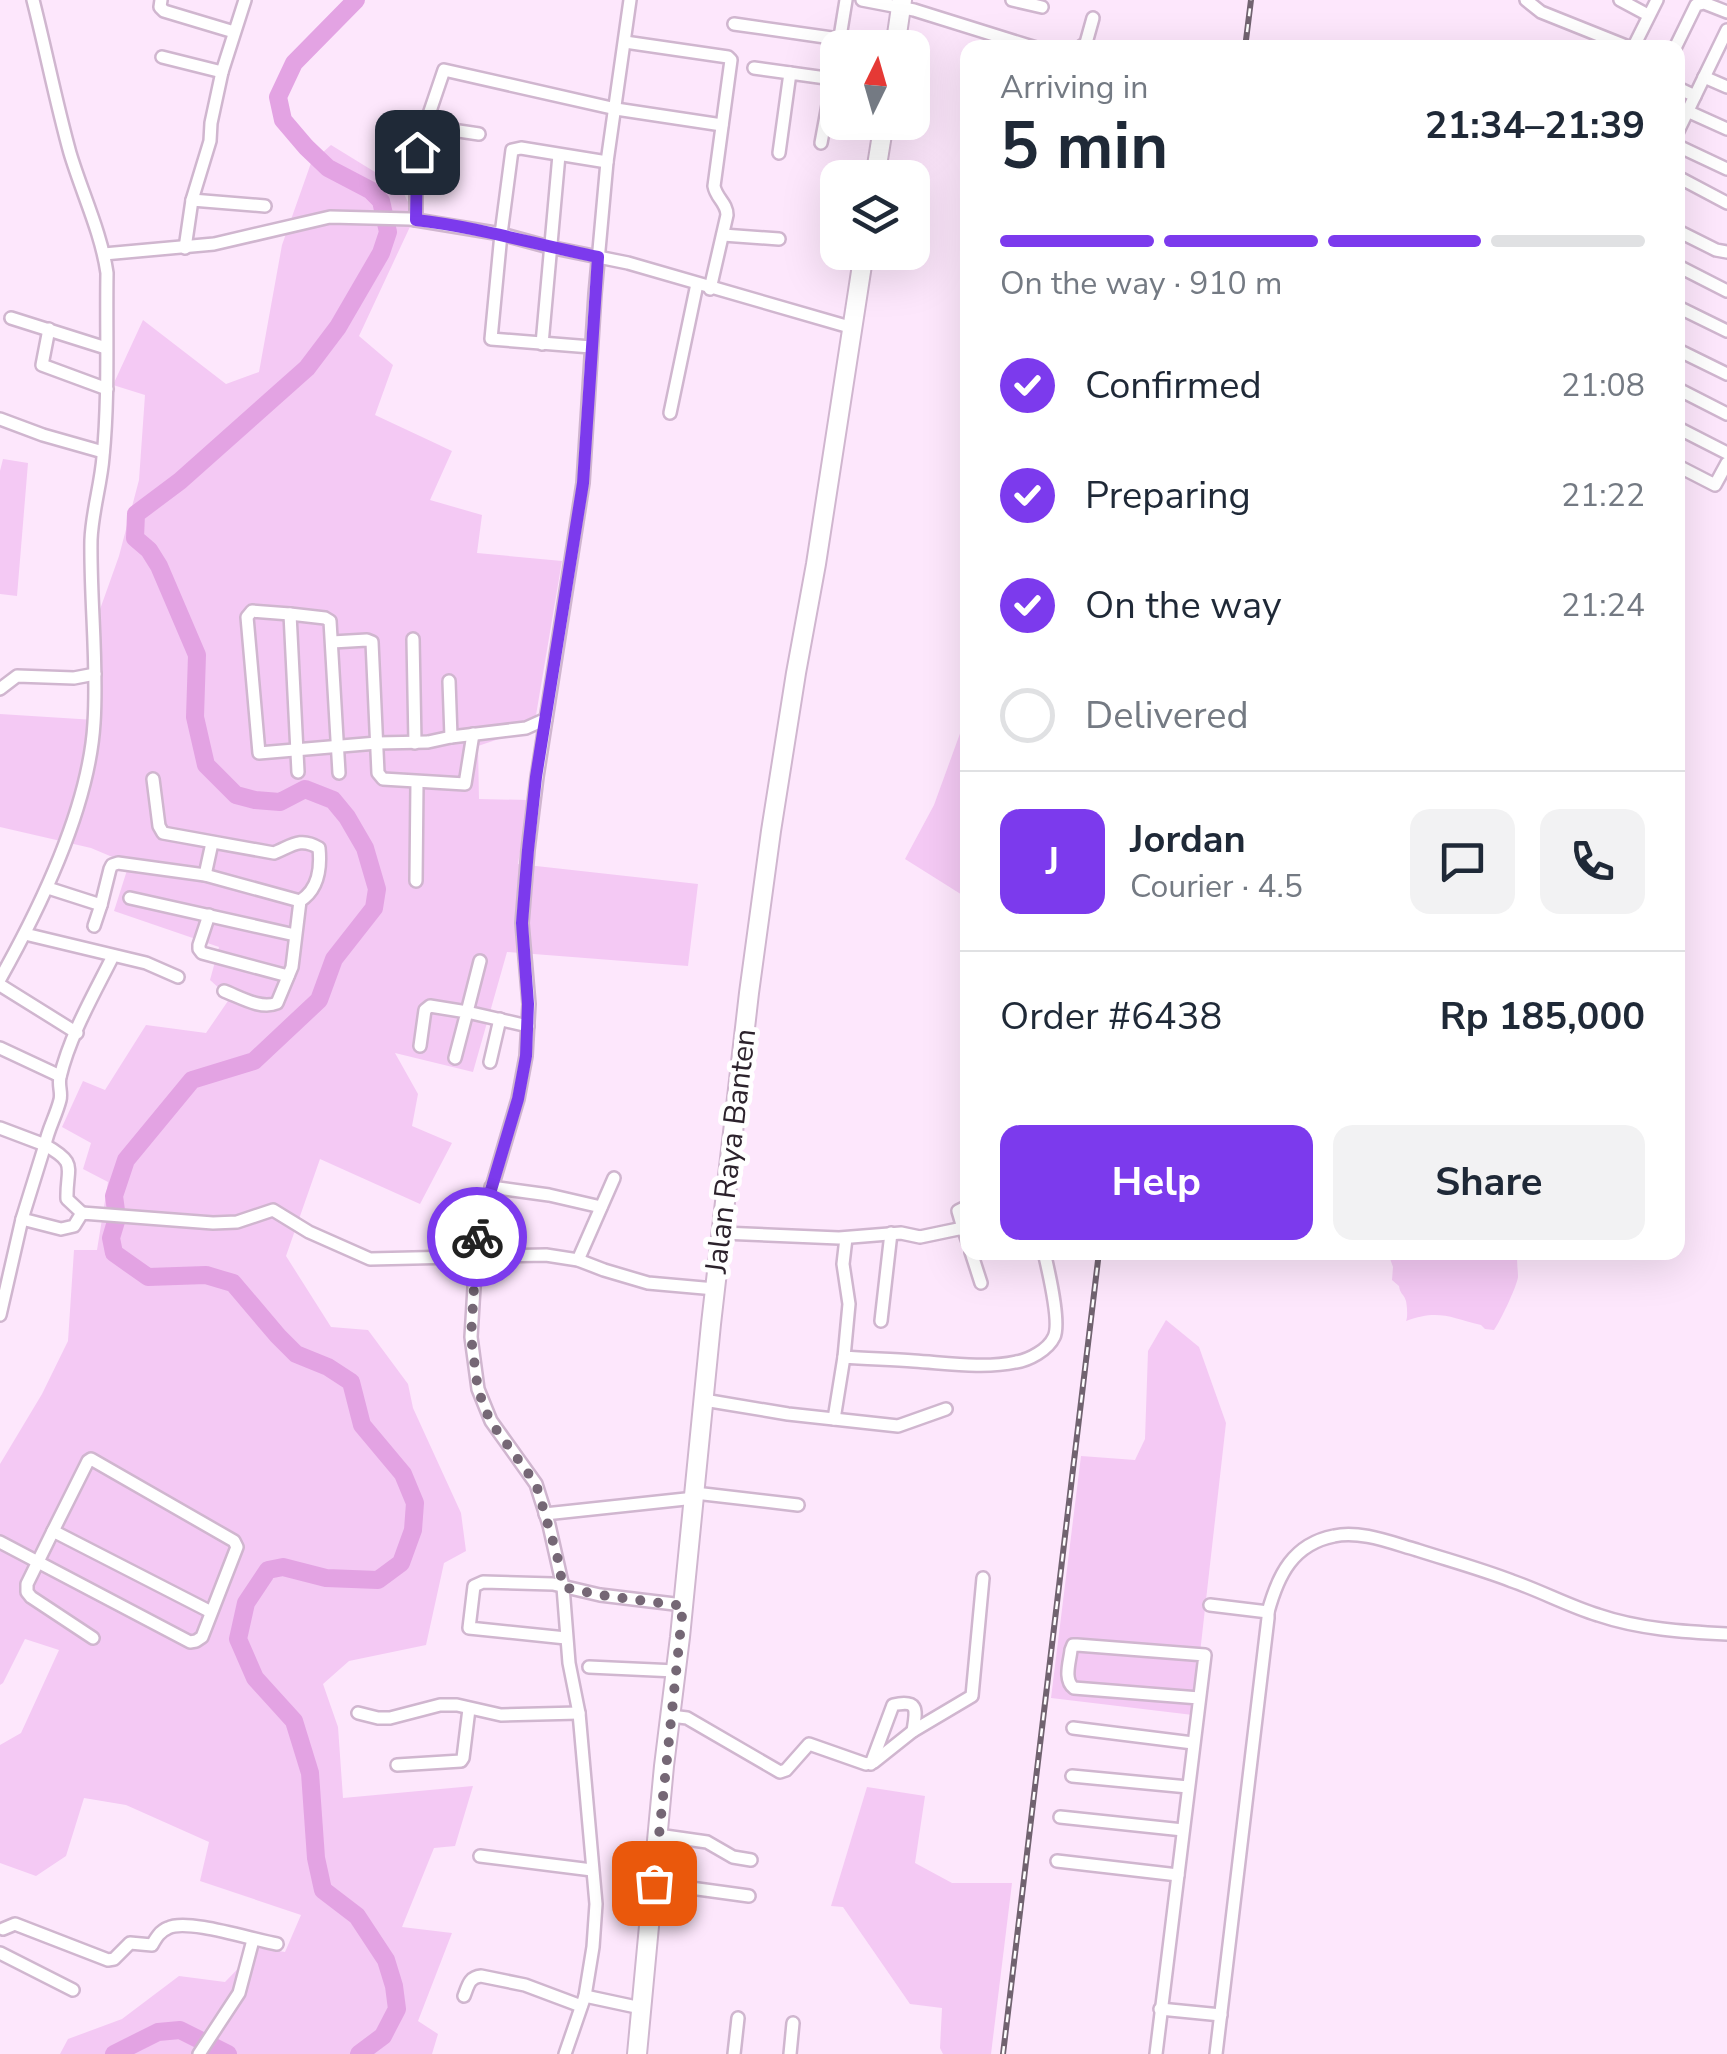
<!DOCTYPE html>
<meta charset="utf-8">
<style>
:root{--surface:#fff;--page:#f2f2f3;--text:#1f2937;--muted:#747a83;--line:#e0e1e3;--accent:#7c3aed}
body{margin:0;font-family:"Nunito Sans",sans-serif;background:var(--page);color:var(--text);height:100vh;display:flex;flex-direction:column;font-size:38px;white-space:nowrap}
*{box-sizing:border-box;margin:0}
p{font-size:32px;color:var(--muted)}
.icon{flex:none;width:55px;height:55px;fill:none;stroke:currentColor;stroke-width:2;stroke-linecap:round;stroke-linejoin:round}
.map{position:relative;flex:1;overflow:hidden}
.panel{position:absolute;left:960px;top:40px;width:725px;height:1220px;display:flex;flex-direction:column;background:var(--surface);border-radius:20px;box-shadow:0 10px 40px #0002}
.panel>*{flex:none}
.needle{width:65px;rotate:5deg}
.buttons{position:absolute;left:820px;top:30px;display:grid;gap:20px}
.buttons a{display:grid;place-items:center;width:110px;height:110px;border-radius:20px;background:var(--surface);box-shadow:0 10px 40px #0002;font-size:50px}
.pin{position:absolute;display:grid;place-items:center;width:85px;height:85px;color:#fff;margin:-42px;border-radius:20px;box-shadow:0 5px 15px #0006}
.courier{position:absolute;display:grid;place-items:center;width:100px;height:100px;margin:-50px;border:8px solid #7c3aed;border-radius:50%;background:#fff;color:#222;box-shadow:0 2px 12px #0007}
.summary em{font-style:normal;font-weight:700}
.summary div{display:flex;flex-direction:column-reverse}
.summary{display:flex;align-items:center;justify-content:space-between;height:170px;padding:0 40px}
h1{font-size:65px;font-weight:700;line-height:75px}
.bar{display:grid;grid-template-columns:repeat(4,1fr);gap:15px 10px;align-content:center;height:120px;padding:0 40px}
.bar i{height:12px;border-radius:8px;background:var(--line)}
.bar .on{background:var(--accent)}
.bar p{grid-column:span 4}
.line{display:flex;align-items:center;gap:25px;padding:0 40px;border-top:2px solid var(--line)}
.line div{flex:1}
.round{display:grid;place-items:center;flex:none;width:105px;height:105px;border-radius:20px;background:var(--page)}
ol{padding:0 40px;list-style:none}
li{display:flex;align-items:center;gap:30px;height:110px}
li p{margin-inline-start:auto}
li .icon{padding:10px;border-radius:50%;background:var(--accent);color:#fff;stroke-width:4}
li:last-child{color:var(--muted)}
li i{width:55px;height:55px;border:5px solid var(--line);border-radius:50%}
.cta{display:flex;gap:20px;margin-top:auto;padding:20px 40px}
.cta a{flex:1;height:115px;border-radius:20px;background:var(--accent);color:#fff;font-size:40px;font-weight:700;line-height:115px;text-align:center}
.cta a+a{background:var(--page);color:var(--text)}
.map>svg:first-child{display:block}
</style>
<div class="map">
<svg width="1727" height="2054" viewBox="0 0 1727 2054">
<rect width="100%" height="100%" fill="#fde7fc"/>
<g fill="#f4c9f4">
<path d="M331,145l70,43 14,28 -56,120 34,29 -18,50 77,36 -22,49 52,15 -5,38 85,8 -28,166 -56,19 1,53 49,1 -10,64 180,20 -10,82 -181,-14 -34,120 -78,-19 23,41 -6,32 40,17 -32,61 -100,-45 -34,97 45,71 37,3 40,54 5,24 48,105 5,38 -22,12 -18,82 -77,16 -26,23 15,43 5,71 130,-12 -18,60 -21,2 -32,79 50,6 -34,88 20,13 -6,20h-372l8,-15 54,-20 57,-43 46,6 33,-34 27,4 16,-37 -101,-34 9,-39 -83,-37 -42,-7 -18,58 -30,20 -36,-13v-118l21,-12 38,-83 -34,-11 -22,44 -3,2v-221l42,-70 26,-53 6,-91h23l11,-68 -25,-13 8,-26 -29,-16 21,-46 22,9 41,-65 60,8 24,-35 -20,-18 9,-33 -105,-36 15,-47 -38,-16 -91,-21v-113l95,6 3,-105 21,-59 20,-76 6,-85 -32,-10 30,-65 83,64 33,-12 23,-127 29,-82z"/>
<path d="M3,459l25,4 -11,133 -17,-2v-123z"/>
<path d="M962,728l6,2 -1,168 -62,-39 29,-54z"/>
<path d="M1388,1253h130c-2,8 0,15 0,24 -1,9 -18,45 -24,53l-9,-1 -4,-4c-31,-8 -44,-16 -75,-4 2,-4 1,-15 0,-20 -2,-7 -6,-7 -7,-15l-7,-6 1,-13z"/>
<path d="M1166,1320l33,27 27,76 -33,292 -142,-17 30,-242 54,4 10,-21 3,-88z"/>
<path d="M867,1787l58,9 -10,67 37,20h60l-21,171h-48l-3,-6 2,-40 -32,-4 -67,-97 -12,-1z"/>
</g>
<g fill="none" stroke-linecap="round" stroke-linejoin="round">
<g stroke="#e3a3e3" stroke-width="18">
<path d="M356,0l-62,63 -16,34 5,23 23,27 22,21 42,22 11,11 7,31 -7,21 -43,74 -31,41 -127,113 -44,33 -1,24 14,12 10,16 38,89 -2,62 11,48 30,30 19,5 25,2 25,-13 28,11 14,17 18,31 12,41 -3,19 -40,51 -15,41 -65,61 -62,19 -66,80 -12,36 3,22 -6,20 3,15 34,24 58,-2 27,8 45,53 18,18 32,13 23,15 11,43 41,49 12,29 -2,27 -12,33 -23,17 -52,-2 -43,-11 -15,3 -22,33 -8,36 17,39 39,43 16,52 6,85 7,32 34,26 29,44 8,26 3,23 -14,27 -24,18"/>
<path d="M114,2054l44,-22 22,-2 48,24"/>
</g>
<g stroke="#d0b6cf" stroke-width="16">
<g id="minor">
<path d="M161,0l-1,7 4,4 70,21"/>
<path d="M862,0l52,10 122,38"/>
<path d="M1012,0l30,7"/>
<path d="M1526,0l15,12 90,36"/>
<path d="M1620,0l28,15"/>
<path d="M734,24l105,15"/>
<path d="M625,42l103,15 3,3 -17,126c2,12 13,17 13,29l-17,74"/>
<path d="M839,43l7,-43"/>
<path d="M1079,48l7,-5 7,-25"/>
<path d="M1633,48l24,-48"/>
<path d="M1675,48l21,-43 8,-2 23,9"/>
<path d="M162,57l60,15"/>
<path d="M754,68l36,5"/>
<path d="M1704,77l23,10"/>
<path d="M1678,88l17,8"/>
<path d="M1687,111l40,18"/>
<path d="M1678,131l49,-101"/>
<path d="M479,134l-54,-8 19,-56 172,39 106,16"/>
<path d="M821,143l17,-92"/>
<path d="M1678,146l49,23"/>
<path d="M779,153l11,-80 43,6"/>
<path d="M1678,177l49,26"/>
<path d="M192,200l73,6"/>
<path d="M416,220v-56l9,-38"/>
<path d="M1678,231l38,19 11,2"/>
<path d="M723,235l56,4"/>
<path d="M185,248l7,-48 18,-59 1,-18 11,-51 23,-72"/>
<path d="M104,254l110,-10 116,-27 80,2 91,15 48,13 79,16 225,65"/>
<path d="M1678,266l49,25"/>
<path d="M1678,307l49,24"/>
<path d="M11,318l95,30"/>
<path d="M49,329l-7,36 65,24"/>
<path d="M542,344l17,-189"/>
<path d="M591,347l-100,-8 10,-105 11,-84 9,-2 86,14"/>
<path d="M1678,350l49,24"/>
<path d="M1678,389l49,25"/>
<path d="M670,413l27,-129"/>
<path d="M0,419l43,16 60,17"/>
<path d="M1678,428l49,25"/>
<path d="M1678,466l37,19 12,-22"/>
<path d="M290,614l-38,-3 -5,6 12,136 118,-10 51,-1 23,-5 75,-9 20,-9"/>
<path d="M413,639l2,104"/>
<path d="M332,642l35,-2 5,2 6,131 5,6 82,5 8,-50"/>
<path d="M449,681l2,56"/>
<path d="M0,689l17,-13 57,2 21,-4"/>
<path d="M298,772l-8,-158 35,4 5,3 9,152"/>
<path d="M153,779l6,47 4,7 111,20c16,-6 26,-17 45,-5 2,20 0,41 -19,53l-8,66 -15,36c-16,7 -37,-6 -53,-12"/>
<path d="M205,875l7,-32"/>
<path d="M416,881l1,-98"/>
<path d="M48,888l53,17 9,-36 2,-4 6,-2 87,12 95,26"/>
<path d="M130,898l165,37"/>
<path d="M209,915l-10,30v4l3,4 86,23"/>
<path d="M94,926l7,-21"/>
<path d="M25,934l121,29 32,14"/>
<path d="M480,961l-13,51 61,14"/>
<path d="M0,979c41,-73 89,-171 94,-256 4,-61 -4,-122 -3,-183 1,-28 10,-56 12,-83 6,-61 3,-123 4,-184 -6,-41 -25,-80 -37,-120 -14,-50 -24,-102 -37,-153"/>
<path d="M0,985l77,48"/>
<path d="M420,1046l5,-36 5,-4 37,6 -12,46"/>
<path d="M0,1048l60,28"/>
<path d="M490,1062l10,-43"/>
<path d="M0,1128l45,17 -23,74 -22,96"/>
<path d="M491,1187l58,8 52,12"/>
<path d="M82,1213l-15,-14c-1,-32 12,-35 -22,-54 3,-16 11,-29 15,-45 2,-8 -2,-14 0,-23 10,-42 34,-83 53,-121"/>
<path d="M22,1219l39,10 13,-3 8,-13 131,10 24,-1 36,-12 36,22 61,27 176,-4 32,5 26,10 44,13 67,6"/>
<path d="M963,1228l-5,-17 10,-5"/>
<path d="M722,1233l117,5 62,-5 19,4 43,-9 5,14"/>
<path d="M971,1252l10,31"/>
<path d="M578,1260l36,-82"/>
<path d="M881,1321l10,-88"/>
<path d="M844,1357l5,-53 -6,-40 3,-26"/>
<path d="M704,1400l84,14 110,12 48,-17"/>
<path d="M834,1419l10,-62c23,2 46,2 70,4 32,2 70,8 102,1 13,-2 32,-12 38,-25 7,-14 -6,-68 -10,-85"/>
<path d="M695,1493l103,12"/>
<path d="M545,1514l150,-16"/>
<path d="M0,1542l190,100 6,-1 6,-4 35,-90 -3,-6 -143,-82 -3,2 -35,70"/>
<path d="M1210,1605l58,7v6l-52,436"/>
<path d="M1268,1612c10,-37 25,-68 66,-76 26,-6 58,7 83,14 31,10 64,19 95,31 29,10 57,25 86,34 41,14 86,17 129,19"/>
<path d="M93,1638l-62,-41 -4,-5v-8l26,-53 158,81"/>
<path d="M566,1638l-97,-10 5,-42 9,-4 70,2 47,11 83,10"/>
<path d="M589,1667l87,4"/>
<path d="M358,1713l20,5h12l50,-13h17l44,10 78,-2"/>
<path d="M671,1716l16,2 93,54 6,-2 23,-26 57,20 8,-2 39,-31 59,-35 11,-118"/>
<path d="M1073,1728l120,15"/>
<path d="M871,1764l22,-59c27,-6 23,6 20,26"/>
<path d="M397,1765l64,-4 2,-3 6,-49"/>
<path d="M1072,1776l116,11"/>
<path d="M1060,1817l123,13"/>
<path d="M658,1835l49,7 26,15 18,3"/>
<path d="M480,1856l112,14"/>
<path d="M1057,1861l121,14"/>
<path d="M654,1883l95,13"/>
<path d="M3,1929l12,-5 93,36 6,-1 16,-16 22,2c4,-7 8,-14 16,-17 19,-10 85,12 109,16"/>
<path d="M0,1953l73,37"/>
<path d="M464,1996c4,-10 5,-19 17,-20l44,9 56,21"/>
<path d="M585,1996l56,12"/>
<path d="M1160,2009l61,6"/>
<path d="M199,2054l40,-61 14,-53"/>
<path d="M565,2054l20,-58 8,-49 3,-43 -17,-191 -10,-50 -6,-76 -14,-62 -13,-41 -45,-63 -13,-32 -7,-52 6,-99 41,-139 8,-43 3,-52 -7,-81 6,-73 9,-73 46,-294 12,-189 12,-132 23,-162"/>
<path d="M734,2054l4,-36"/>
<path d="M790,2054l3,-31"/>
<path d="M1156,2054l49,-399 -128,-10h-4l-2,5c-1,11 -8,30 3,38l125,10"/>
</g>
</g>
<g stroke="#d0b6cf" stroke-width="22">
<g id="primary">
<path d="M895,48l7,-48"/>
<path d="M875,178l9,-56"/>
<path d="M637,2054l27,-288 16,-129 31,-313 38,-331 22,-162 25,-158 20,-109 48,-312"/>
</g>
</g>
<use href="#minor" stroke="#fff" stroke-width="11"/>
<use href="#primary" stroke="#fff" stroke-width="18"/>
<g stroke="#716370" stroke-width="6">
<g id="rail">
<path d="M1245,48l6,-48"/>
<path d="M1003,2054l96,-802"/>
</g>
</g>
<use href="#rail" stroke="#fff" stroke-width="2.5" stroke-dasharray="8" stroke-linecap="butt"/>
</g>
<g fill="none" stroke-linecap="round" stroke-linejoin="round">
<path stroke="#756775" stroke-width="10" stroke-dasharray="0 18" d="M477,1237l-6,100 7,53 12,31 46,63 21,71 6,32 37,8 83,11 -29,277"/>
<path stroke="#7c3aed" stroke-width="12" d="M417,152l-1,68c62,7 121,25 182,37l-15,226 -47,294 -8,73 -6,73 6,81 -2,52 -8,43 -41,138"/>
</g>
<g text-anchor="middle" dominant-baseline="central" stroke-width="10" stroke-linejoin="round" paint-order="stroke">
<g font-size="30" fill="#2c222c" stroke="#fff">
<text transform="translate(731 1151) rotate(-83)">Jalan Raya Banten</text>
</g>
</g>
</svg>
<div class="buttons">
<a><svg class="needle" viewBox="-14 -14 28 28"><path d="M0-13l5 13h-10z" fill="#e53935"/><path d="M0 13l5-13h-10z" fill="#747a83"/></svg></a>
<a><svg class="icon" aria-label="layers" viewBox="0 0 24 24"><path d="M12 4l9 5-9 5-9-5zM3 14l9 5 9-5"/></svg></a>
</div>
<div class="pin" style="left:654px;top:1883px;background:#ea580c"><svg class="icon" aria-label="bag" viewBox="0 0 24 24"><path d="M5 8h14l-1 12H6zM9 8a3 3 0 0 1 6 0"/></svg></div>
<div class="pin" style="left:417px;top:152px;background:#1f2937"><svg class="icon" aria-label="home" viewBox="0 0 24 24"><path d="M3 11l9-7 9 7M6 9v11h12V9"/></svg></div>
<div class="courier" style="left:477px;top:1237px"><svg class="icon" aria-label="bike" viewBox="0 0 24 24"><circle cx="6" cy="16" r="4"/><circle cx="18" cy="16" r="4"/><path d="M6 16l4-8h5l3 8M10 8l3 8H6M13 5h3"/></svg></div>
<section class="panel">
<div class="summary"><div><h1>5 min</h1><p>Arriving in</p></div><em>21:34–21:39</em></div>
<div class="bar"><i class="on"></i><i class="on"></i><i class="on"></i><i></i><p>On the way · 910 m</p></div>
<ol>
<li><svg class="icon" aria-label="check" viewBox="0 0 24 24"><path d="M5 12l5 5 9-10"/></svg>Confirmed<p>21:08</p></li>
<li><svg class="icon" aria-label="check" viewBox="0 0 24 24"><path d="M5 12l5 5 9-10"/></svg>Preparing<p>21:22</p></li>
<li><svg class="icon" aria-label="check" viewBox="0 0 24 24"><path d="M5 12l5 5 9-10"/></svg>On the way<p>21:24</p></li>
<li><i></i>Delivered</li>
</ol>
<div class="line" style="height:180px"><b class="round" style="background:var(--accent);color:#fff">J</b><div><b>Jordan</b><p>Courier · 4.5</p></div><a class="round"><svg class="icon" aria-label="chat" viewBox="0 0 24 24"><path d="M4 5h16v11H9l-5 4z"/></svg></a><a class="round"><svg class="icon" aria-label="phone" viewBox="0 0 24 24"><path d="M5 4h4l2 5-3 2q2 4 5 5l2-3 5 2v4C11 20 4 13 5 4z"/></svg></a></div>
<div class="line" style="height:130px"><div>Order #6438</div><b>Rp 185,000</b></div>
<div class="cta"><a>Help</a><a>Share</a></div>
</section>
</div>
